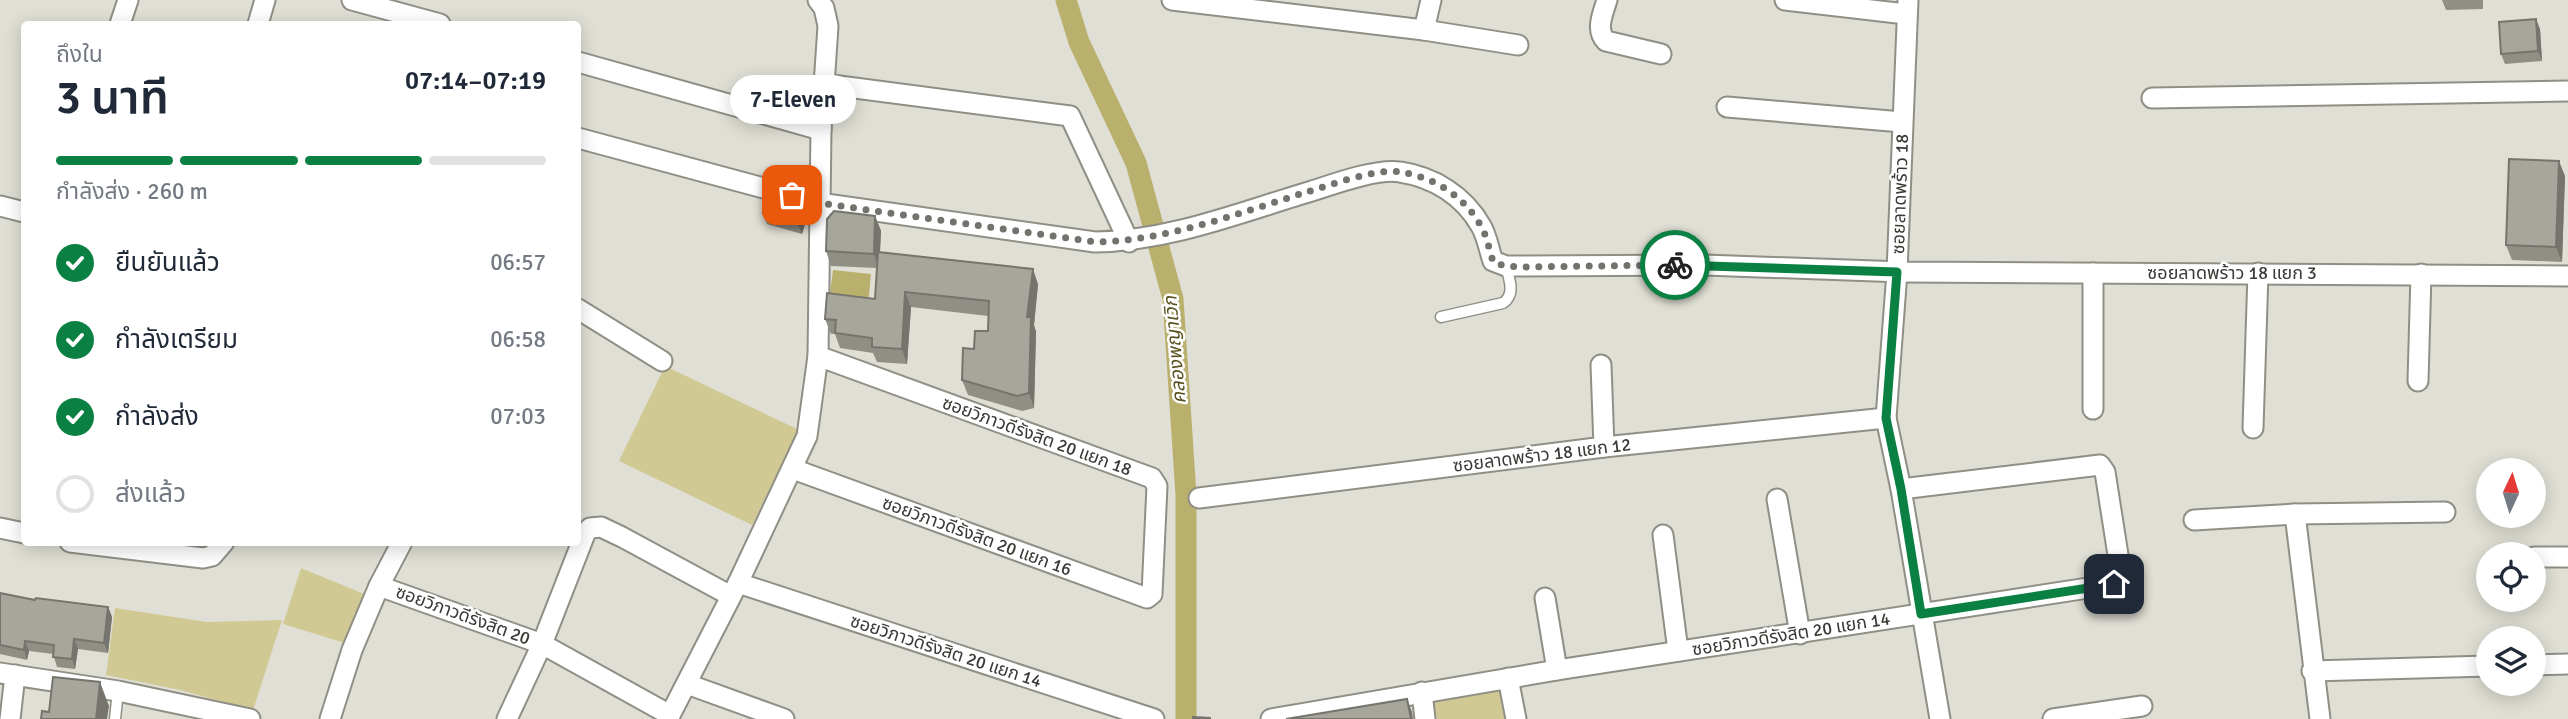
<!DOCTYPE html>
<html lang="th">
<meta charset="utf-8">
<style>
:root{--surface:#fff;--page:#f6f6f7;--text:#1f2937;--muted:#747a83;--line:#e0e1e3;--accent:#0b8043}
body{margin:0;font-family:Signika,"Noto Sans Thai",sans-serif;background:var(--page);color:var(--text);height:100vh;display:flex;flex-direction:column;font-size:26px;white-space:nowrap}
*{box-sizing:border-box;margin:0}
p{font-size:23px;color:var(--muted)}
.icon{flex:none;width:38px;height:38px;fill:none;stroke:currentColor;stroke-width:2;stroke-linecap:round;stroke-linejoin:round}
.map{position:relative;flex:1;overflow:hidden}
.drawer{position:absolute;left:21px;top:21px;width:560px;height:525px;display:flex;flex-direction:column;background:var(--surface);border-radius:7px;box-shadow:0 4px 18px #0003}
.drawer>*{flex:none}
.needle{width:46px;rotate:4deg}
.fabs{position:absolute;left:2476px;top:458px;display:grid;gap:14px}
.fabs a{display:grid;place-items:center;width:70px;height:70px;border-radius:50%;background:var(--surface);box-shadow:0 4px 18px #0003;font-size:35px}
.pin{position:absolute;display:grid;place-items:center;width:60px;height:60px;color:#fff;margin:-30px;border-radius:14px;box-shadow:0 4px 10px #0006}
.courier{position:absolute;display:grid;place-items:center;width:70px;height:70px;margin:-35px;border:5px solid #0b8043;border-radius:50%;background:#fff;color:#222;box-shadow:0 2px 9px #0007}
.bubble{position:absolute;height:49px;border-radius:24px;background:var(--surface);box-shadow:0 4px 18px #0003;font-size:23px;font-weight:600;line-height:49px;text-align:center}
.head em{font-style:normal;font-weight:600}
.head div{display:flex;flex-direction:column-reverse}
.head{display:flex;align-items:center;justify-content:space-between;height:119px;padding:0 35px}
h1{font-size:46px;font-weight:600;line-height:52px}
.bar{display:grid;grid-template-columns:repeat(4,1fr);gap:10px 7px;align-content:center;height:84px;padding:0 35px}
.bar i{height:9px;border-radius:5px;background:var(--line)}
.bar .selected{background:var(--accent)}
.bar p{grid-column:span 4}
ol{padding:0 35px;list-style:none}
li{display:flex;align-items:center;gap:21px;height:77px}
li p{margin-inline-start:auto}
li .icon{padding:7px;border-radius:50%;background:var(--accent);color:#fff;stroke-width:4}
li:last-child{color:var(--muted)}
li i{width:38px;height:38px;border:4px solid var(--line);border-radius:50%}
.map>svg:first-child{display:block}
</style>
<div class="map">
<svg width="2568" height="719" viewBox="0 0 2568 719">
<rect width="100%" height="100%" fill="#e0dfd5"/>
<g fill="#d1c993">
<path d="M665,366l134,64 -47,95 -133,-64z"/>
<path d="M301,568l68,28 -21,48 -65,-20z"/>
<path d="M115,608l92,14 75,-2 -29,90 -73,-20 -74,-15z"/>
<path d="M1504,686l7,33h-74l-4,-19z"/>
</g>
<path fill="#bab06d" d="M833,270l38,4 -3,32 -39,-4z"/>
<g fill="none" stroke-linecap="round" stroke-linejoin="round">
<path stroke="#bab06d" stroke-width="21" d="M1066,0l13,42 57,121 37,136 13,196v224"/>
<g stroke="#908f85" stroke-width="13">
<g id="service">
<path d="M1441,317l62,-14c13,-9 6,-24 3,-37"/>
<path d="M115,719l3,-28"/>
</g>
</g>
<g stroke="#908f85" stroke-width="23">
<g id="minor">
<path d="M352,0l88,24"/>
<path d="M1172,0l252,30 7,-30"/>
<path d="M1607,0c-4,13 -12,30 -1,41l55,13"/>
<path d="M1785,0l121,14"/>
<path d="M1908,0l-11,272 -11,146 15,71 39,230"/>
<path d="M120,24l8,-24"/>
<path d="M258,24l7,-24"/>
<path d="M1424,30l94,15"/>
<path d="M578,62l243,68"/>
<path d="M824,84l246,32 59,126"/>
<path d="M2152,98l416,-7"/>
<path d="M1727,107l175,15"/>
<path d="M578,138l241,65 276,39c75,-1 146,-30 217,-51 22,-7 66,-23 88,-19 34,5 64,24 81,54 6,10 8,24 12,35l13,5 198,-1 199,7 665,4"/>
<path d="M0,206l24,6"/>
<path d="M578,309l84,52"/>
<path d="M1601,365l3,82"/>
<path d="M2418,381l3,-107"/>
<path d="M2093,409v-136"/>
<path d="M2253,428l5,-155"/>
<path d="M793,469l354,129 5,-4 5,-108 -5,-8 -334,-122"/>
<path d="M1199,498l405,-51 282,-29"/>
<path d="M1777,499l23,135"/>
<path d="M2295,514l25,205"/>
<path d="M2194,520l101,-6 150,-2"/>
<path d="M0,528l24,5"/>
<path d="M1663,535l15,116"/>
<path d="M70,542l133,16 9,-2 12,-14"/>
<path d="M2534,557h34"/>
<path d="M738,583l416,136"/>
<path d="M379,586l23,-44"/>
<path d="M1545,598l12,72"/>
<path d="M2534,665l34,-1"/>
<path d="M2312,671l176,-5"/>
<path d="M0,673l118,18 132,28"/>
<path d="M1508,678l8,41"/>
<path d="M687,684l97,35"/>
<path d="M1422,692l3,27"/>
<path d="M10,719l5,-44"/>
<path d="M330,719l22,-69 27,-64 163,58 128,71"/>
<path d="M507,719l35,-75 43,-110 5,-6 11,-1 21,10 109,59"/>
<path d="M668,719l70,-136 69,-147 11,-80 3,-226 7,-104 -4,-18 -6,-8"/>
<path d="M1271,719l286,-49 557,-86 7,-10 -16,-102 -5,-7 -199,24"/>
<path d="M2053,719l89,-13"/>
</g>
</g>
<use href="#service" stroke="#fff" stroke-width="10"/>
<use href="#minor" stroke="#fff" stroke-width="19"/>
</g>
<g fill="#908f86">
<path d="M2442,0h41v9l-37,1z"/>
<path d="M2540,29l2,32 -37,3 -4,-10z"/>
<path d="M2565,176l-3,86 -50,-2 -6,-15z"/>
<path d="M804,203l4,11 -6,20 -35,-10 -4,-11z"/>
<path d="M875,216l6,15 -1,21 158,32 -4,41 2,7 -2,76 -12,3 -54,-16 -6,-15 12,-31 14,-18v-15l-77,-9 -4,57 -30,-2 -4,-9 -33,-5 -5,-14h-4l-6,-15 50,-20 2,-31 -46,-2 -5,-15z"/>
<path d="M0,593l35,7 73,7 4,10 -4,36 -30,-4 -3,20 -18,-2 -4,-13 -24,-3 -2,9 -27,-6z"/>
</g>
<g fill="#75746d">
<path d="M2536,19l4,10 2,32 -4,-10z"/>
<path d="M2559,161l6,15 -3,86 -6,-15z"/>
<path d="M804,203l4,11 -6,20 -4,-10z"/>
<path d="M875,216l6,15 -2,38 -5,-15z"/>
<path d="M1033,269l5,15 -4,41 2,7 -2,76 -5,-15 -2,-76z"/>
<path d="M905,292l6,15 -4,57 -5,-15z"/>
<path d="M108,607l4,10 -4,36 -4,-10z"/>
<path d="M74,639l4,10 -3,20 -3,-10z"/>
<path d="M25,641l4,10 -2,9 -3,-10z"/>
<path d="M100,682l9,24 -2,13h-11z"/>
<path d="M1407,699l5,13 1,7h-2z"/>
</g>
<g fill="#a7a69c" stroke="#75746d" stroke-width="2">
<path d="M2536,19l2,32 -37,3 -2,-32z"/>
<path d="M2509,159l50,2 -3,86 -50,-2z"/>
<path d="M769,193l35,10 -6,21 -35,-11z"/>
<path d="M834,211l41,5 -1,38 -48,-3 1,-32z"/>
<path d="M878,252l155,17 -6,48h4l-2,76 -12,3 -55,-16 1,-32 11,1 1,-18h13l1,-30 -84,-9 -3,57 -30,-2v-9l-37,-5 1,-13 -11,-1 2,-26 48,6z"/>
<path d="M0,593l35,7 1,-2 72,9 -4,36 -30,-4 -2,20 -19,-2 1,-12 -29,-4 -1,9 -24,-5z"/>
<path d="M53,677l47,5 -4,37h-55l1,-8 7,1z"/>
<path d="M1407,699l4,20h-125z"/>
<path d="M1193,717l17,1v1h-17z"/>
</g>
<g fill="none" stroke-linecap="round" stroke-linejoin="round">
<path stroke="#73736d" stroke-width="7" stroke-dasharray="0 12.6" d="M792,195l27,8 276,39c73,-1 143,-29 212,-50 23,-7 70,-24 93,-20 34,5 64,24 81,54 6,10 8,24 12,35l3,3 21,3 158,-2"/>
<path stroke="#0b8043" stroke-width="9" d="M1675,265l222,7 -11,146 15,71 20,125 193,-30"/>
</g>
<g text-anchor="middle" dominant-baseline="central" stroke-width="5" stroke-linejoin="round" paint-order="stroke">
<g font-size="18" fill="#393935" stroke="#fff">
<text transform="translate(1900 194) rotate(-88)">ซอยลาดพร้าว 18</text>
<text x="2232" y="273">ซอยลาดพร้าว 18 แยก 3</text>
<text transform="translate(1037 436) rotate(20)">ซอยวิภาวดีรังสิต 20 แยก 18</text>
<text transform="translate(1542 455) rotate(-7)">ซอยลาดพร้าว 18 แยก 12</text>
<text transform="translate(977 536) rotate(20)">ซอยวิภาวดีรังสิต 20 แยก 16</text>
<text transform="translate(463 615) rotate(20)">ซอยวิภาวดีรังสิต 20</text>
<text transform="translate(1791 634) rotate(-9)">ซอยวิภาวดีรังสิต 20 แยก 14</text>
<text transform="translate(946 651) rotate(18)">ซอยวิภาวดีรังสิต 20 แยก 14</text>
</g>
<g font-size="19" font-style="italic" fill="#59521f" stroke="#fff">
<text transform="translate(1175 350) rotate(-95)">คลองพญาเวิก</text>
</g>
</g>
</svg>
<div class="fabs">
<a><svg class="needle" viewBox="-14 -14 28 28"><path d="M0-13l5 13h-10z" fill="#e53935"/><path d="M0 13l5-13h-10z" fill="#747a83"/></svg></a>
<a><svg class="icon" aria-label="locate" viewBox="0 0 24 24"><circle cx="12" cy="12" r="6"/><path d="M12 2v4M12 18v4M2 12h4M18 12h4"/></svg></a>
<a><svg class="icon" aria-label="layers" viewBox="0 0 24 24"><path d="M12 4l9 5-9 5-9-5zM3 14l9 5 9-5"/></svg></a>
</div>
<div class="pin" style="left:792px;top:195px;background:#ea580c"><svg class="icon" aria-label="bag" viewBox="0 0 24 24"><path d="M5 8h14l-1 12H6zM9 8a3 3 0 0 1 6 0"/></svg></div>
<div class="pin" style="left:2114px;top:584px;background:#1f2937"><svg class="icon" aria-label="home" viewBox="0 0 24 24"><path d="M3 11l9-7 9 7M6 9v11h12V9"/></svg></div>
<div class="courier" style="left:1675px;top:265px"><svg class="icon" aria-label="bike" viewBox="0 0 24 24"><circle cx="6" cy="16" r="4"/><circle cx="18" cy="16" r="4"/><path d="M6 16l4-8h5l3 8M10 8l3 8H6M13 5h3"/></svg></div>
<div class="bubble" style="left:730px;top:75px;width:126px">7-Eleven</div>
<section class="drawer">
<div class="head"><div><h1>3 นาที</h1><p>ถึงใน</p></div><em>07:14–07:19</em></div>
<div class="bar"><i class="selected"></i><i class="selected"></i><i class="selected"></i><i></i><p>กำลังส่ง · 260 m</p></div>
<ol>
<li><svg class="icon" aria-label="check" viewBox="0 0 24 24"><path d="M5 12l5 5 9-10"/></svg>ยืนยันแล้ว<p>06:57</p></li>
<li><svg class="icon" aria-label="check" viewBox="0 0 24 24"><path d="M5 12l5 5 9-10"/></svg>กำลังเตรียม<p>06:58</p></li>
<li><svg class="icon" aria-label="check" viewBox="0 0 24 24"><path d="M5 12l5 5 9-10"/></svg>กำลังส่ง<p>07:03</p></li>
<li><i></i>ส่งแล้ว</li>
</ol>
</section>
</div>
